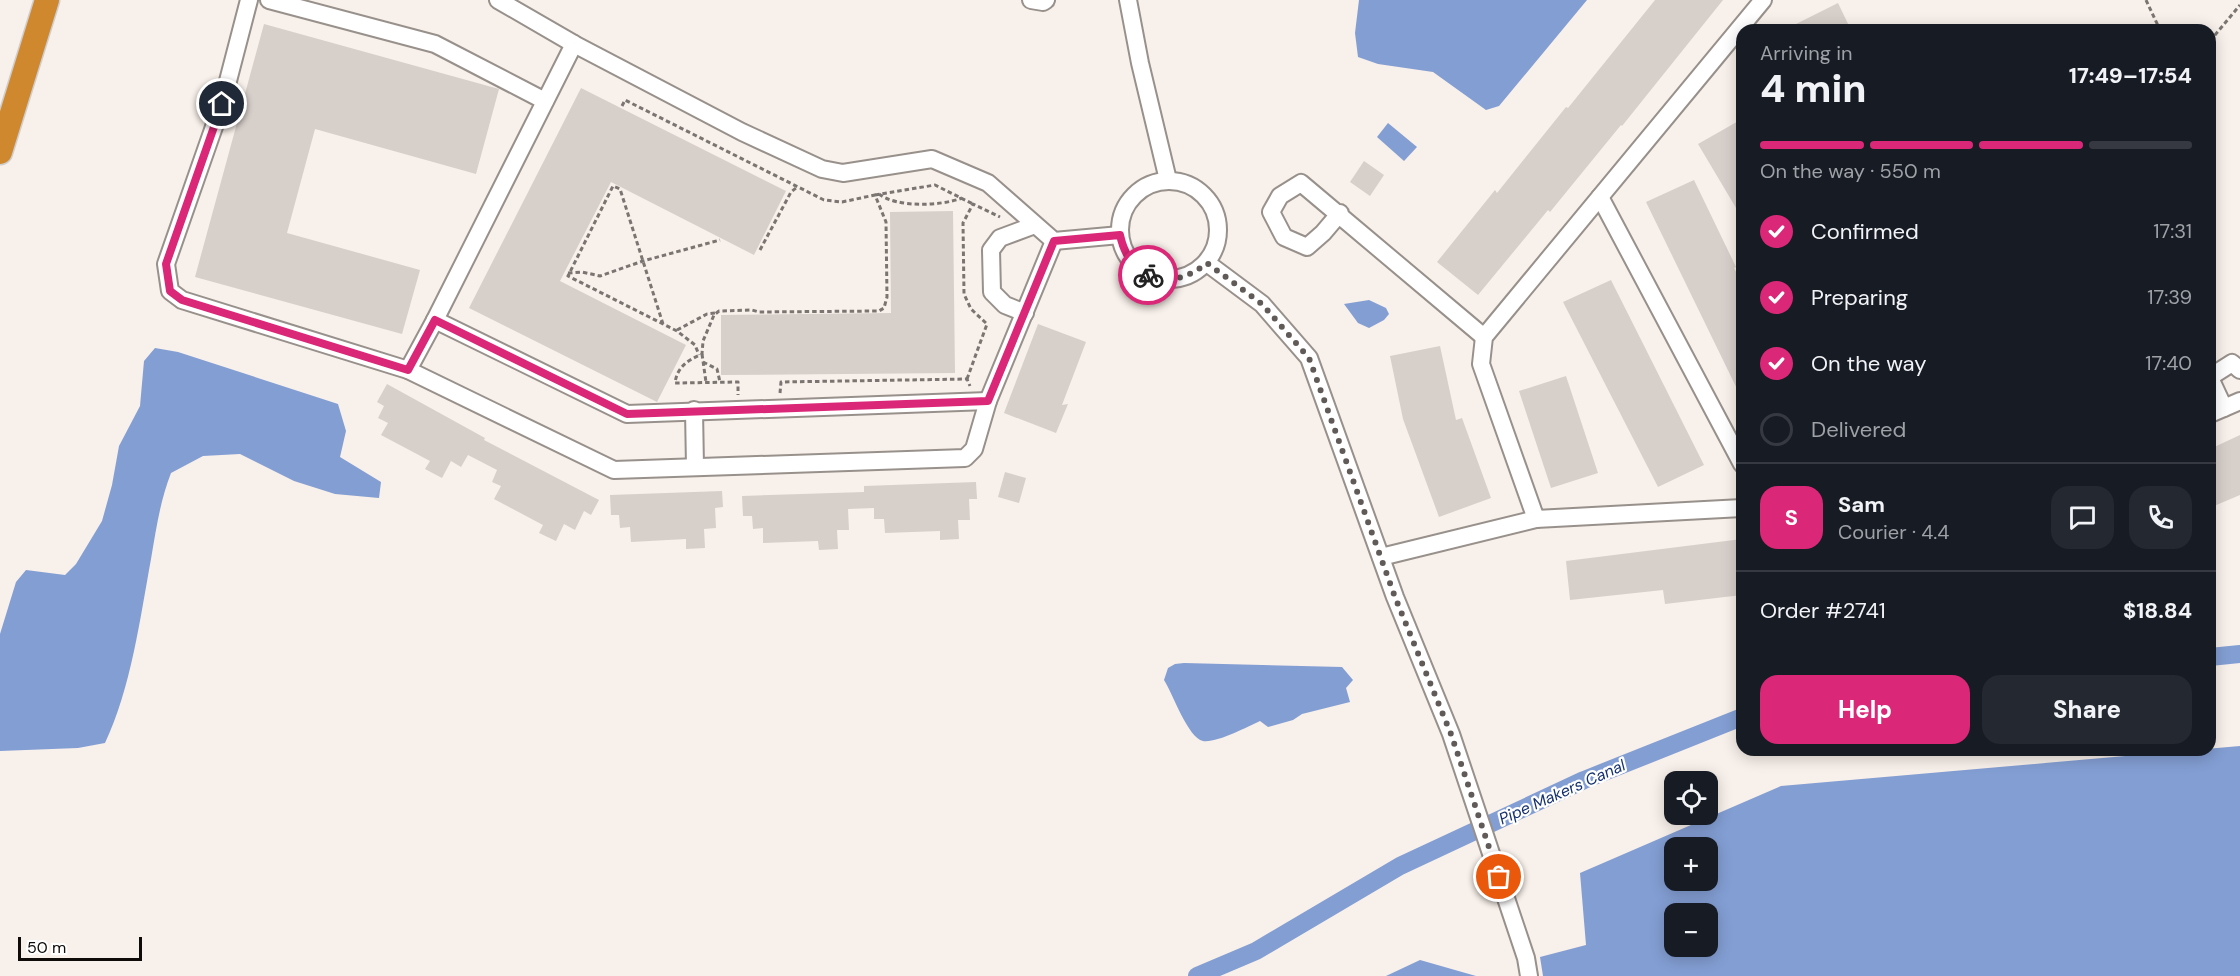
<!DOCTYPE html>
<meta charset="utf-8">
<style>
:root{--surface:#171b24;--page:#242831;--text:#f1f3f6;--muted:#9ea1a6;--line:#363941;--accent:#db2777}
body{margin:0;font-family:"DM Sans",sans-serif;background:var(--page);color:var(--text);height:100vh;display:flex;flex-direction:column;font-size:22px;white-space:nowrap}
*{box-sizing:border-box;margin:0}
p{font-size:20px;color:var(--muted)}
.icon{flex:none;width:33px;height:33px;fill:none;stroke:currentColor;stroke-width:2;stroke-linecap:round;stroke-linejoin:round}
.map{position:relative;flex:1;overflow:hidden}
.drawer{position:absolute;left:1736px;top:24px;width:480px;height:732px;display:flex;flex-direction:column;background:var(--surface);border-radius:18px;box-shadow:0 3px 15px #0003}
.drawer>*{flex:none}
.fabs{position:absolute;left:1664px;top:771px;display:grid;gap:12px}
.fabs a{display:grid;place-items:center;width:54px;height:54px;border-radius:12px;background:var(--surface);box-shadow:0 3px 15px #0003;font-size:30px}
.scale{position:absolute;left:18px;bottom:15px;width:124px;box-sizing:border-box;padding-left:6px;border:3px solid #0e0b09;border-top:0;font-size:16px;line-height:21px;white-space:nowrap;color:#0e0b09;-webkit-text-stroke:4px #fff;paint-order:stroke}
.pin{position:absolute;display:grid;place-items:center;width:51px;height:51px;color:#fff;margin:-26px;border:3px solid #fff;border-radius:50%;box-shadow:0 2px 6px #0007}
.courier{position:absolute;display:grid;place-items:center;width:60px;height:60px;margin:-30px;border:4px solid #db2777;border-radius:50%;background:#fff;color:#222;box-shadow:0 2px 8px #0007}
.headline em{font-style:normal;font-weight:800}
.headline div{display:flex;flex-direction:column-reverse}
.headline{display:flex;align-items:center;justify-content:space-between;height:102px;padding:0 24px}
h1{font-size:39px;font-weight:800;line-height:45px}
.bar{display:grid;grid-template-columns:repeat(4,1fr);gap:9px 6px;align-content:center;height:72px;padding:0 24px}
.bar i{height:8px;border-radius:4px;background:var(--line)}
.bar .active{background:var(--accent)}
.bar p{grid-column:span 4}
.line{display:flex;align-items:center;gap:15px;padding:0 24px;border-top:2px solid var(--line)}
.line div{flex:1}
.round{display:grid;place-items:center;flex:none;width:63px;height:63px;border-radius:18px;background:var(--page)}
ol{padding:0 24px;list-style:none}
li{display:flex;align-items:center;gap:18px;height:66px}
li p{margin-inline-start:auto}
li .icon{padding:6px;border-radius:50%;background:var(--accent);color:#fff;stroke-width:4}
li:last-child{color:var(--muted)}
li i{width:33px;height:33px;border:3px solid var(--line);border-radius:50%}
.cta{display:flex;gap:12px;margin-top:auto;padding:12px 24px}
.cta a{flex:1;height:69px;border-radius:18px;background:var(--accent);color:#fff;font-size:24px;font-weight:800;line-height:69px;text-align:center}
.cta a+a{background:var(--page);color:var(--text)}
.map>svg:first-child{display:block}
</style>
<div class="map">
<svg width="2240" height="976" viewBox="0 0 2240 976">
<rect width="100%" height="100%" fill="#f8f0ea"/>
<g fill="#839ed3" fill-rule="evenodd">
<path d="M1359,0h228l-88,106 -13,4 -53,-38 -55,-8 -20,-7 -3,-24z"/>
<path d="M1388,123l29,24 -13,14 -27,-24z"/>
<path d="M1369,300l17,8 3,6 -5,6 -15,8 -11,-5 -14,-19z"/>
<path d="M155,348l23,4 160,52 8,27 -6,26 41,25 -2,16 -44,-4 -41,-13 -54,-27 -37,2 -32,17c-11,28 -15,57 -20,86 -11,60 -20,129 -46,184l-27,5 -78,3v-117l16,-52 10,-12 39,5 11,-11 26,-43 10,-36 7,-39 21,-40 4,-45z"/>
<path d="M1184,663l158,4 11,13 -7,8 4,14 -48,12 -9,6 -25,7 -8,-6c-13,6 -43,22 -57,20 -15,-3 -30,-47 -39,-61l4,-12 7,-4z"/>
<path d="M2240,746v230h-697l-3,-19 46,-12 -6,-72 201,-87zM1674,848h33v32h-33zM1674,914h33v32h-33z"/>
<path d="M1420,960l56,16h-90z"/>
</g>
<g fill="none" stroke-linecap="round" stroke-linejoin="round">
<g stroke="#839ed3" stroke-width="18">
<path d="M2210,657l30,-3"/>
<path d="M1197,976l59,-25 144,-85 184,-86 158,-63"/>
</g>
</g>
<g fill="#d7cfca">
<path d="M1655,0h68l-101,126 -1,-1 -71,87 -2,-2 -70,85 -41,-33 58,-72 2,3 69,-86 2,1z"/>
<path d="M1838,3l13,27h-67z"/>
<path d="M264,24l235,65 -23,85 -161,-45 -28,104 133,37 -18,64 -207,-57z"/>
<path d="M581,88l205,103 -32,64 -143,-73 -51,99 126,64 -29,57 -188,-94z"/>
<path d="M1742,119v99l-44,-74z"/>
<path d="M1364,161l20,14 -14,21 -20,-14z"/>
<path d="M1694,180l42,87 -2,1 8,15v116l-96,-197z"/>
<path d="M953,211l2,162 -234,2v-60l170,-2 -1,-101z"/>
<path d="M1611,280l93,185 -46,22 -95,-185z"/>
<path d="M1038,324l48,18 -24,63 6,-1 -12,29 -52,-20z"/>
<path d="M1440,346l16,74 6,-2 29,80 -52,19 -36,-98 -13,-63z"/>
<path d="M1566,376l32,97 -47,15 -32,-97z"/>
<path d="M387,384l98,54 -1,2 115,60 -8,15 -7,-4 -9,19 -11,-6 -8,17 -17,-8 4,-8 -49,-26 7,-13 -9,-4 5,-12 -29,-15 -7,12 -10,-6 -9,17 -17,-9 5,-8 -49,-26 7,-12 -10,-5 6,-12 -7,-4z"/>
<path d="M2240,435v60l-26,11 -4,-10v-47z"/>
<path d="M1005,472l21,6 -7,25 -21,-6z"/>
<path d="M976,482l1,17h-8l1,21h-12l1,19 -19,1v-9l-55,2 -1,-14h-10v-11l-26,1 1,21h-12l1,19 -19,1 -1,-9 -55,2v-15l-10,1 -1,-13h-9l-1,-20 122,-4v-6z"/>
<path d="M722,491l1,16 -8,1 1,20 -12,1 1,19 -19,1v-10l-55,3 -1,-15 -10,1 -1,-13h-8l-1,-20z"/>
<path d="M1742,539v56l-77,9 -2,-14 -93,10 -4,-39z"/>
</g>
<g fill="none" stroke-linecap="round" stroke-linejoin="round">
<g stroke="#98908b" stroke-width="20">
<g id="minor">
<path d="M249,0l-27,104 -56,160 4,27 12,9 226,70 206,100 351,-12 9,-9 14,-48 66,-160"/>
<path d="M269,0l166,44 110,57"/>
<path d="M498,0l76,44 168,88 80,37 21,4 89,-14 56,24 66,58 66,-6"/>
<path d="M1031,0l12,2 3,-2"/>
<path d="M1128,0l12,63 28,117"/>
<circle cx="1169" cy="230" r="49"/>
<path d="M1600,197l142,267"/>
<path d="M1340,213l-17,20 -16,14 -23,-10 -13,-25 9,-16 21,-13 183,154"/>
<path d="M1207,263l55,41 47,54 86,239 56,137 75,224 3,18"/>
<path d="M1025,313l-20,-8 -13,-13 -1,-42 9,-12 35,-13"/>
<path d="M435,320l192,94 361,-13"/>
<path d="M408,370l27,-50 139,-276"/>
<path d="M2210,377l22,-14 8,7"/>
<path d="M2210,378l14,30"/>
<path d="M694,410l1,57"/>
<path d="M2210,414l30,-13"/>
<path d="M1536,519l-55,-155 3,-27 279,-337"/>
<path d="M1381,557l155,-38 206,-11"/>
</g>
</g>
<g stroke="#cfcece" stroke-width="27">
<path id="highway" d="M0,152l47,-152"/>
</g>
<g stroke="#7b7572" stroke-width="3" stroke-dasharray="4.5 3" stroke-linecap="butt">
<path d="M2146,0l14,30"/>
<path d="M2210,41l30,-36"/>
<path d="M622,106l3,-6 199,100 18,2 33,-7 11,27 1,75 -3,11 -5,3 -120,1 -7,-2 -33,1 -5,4 -11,26 -1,13c-14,6 -25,13 -27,29l63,-1v13"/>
<path d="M879,194c18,14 62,12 83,4"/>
<path d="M875,195l60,-10 38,19"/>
<path d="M760,250l31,-58 5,-4"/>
<path d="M568,273l14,-1 18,4 43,-15 77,-21"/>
<path d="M663,324l-43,-135 -7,-3 -45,90 109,55 18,14 4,10"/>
<path d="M677,330l30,-16 8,-1"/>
<path d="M702,354l4,28"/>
<path d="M703,362l14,7 3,13"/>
<path d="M967,379l20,-55 -16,-15 -7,-15 -1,-71 10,-19 27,13"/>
<path d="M780,393l1,-11 186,-3 3,7"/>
</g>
<use href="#minor" stroke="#fff" stroke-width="16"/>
<use href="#highway" stroke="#cf882e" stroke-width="24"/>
</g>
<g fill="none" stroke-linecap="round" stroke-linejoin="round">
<path stroke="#605b58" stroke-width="6" stroke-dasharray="0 10.8" d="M1148,275c25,7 38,4 59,-12l55,41 47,54 86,239 56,137 48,143"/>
<path stroke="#db2777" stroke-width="8" d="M222,104l-56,160 4,27 12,9 226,70 27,-50 192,94 361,-13 66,-160 66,-6c4,18 11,30 28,40"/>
</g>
<g text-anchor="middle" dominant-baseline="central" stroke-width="4.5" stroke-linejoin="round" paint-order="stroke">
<g font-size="16" font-style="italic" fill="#14306e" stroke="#fff">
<text transform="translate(1562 792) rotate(-24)">Pipe Makers Canal</text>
</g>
</g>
</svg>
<div class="fabs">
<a><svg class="icon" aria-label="locate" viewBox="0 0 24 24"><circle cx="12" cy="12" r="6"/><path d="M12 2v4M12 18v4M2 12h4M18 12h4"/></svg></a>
<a>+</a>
<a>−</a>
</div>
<div class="scale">50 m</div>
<div class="pin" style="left:1499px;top:877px;background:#ea580c"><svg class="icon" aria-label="bag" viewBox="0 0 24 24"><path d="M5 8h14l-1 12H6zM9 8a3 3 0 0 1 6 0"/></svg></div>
<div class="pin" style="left:222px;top:104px;background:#1f2937"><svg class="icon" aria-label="home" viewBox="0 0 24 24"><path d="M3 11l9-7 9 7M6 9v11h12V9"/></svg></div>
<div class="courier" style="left:1148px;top:275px"><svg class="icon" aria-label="bike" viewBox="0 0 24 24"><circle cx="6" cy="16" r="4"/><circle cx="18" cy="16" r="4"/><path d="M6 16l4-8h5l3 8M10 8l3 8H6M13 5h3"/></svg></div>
<section class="drawer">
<div class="headline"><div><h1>4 min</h1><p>Arriving in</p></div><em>17:49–17:54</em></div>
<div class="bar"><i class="active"></i><i class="active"></i><i class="active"></i><i></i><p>On the way · 550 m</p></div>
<ol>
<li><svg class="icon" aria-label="check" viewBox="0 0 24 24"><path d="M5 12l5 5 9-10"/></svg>Confirmed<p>17:31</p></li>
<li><svg class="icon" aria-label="check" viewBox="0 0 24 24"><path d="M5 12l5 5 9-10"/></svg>Preparing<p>17:39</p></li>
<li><svg class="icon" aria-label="check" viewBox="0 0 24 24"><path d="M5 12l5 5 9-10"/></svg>On the way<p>17:40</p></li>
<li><i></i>Delivered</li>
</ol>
<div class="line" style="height:108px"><b class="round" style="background:var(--accent);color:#fff">S</b><div><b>Sam</b><p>Courier · 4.4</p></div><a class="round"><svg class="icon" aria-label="chat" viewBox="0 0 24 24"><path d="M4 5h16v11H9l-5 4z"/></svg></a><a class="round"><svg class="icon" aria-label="phone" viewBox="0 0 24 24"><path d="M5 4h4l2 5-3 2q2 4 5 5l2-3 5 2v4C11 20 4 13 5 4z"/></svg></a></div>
<div class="line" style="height:78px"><div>Order #2741</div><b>$18.84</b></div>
<div class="cta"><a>Help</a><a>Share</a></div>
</section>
</div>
